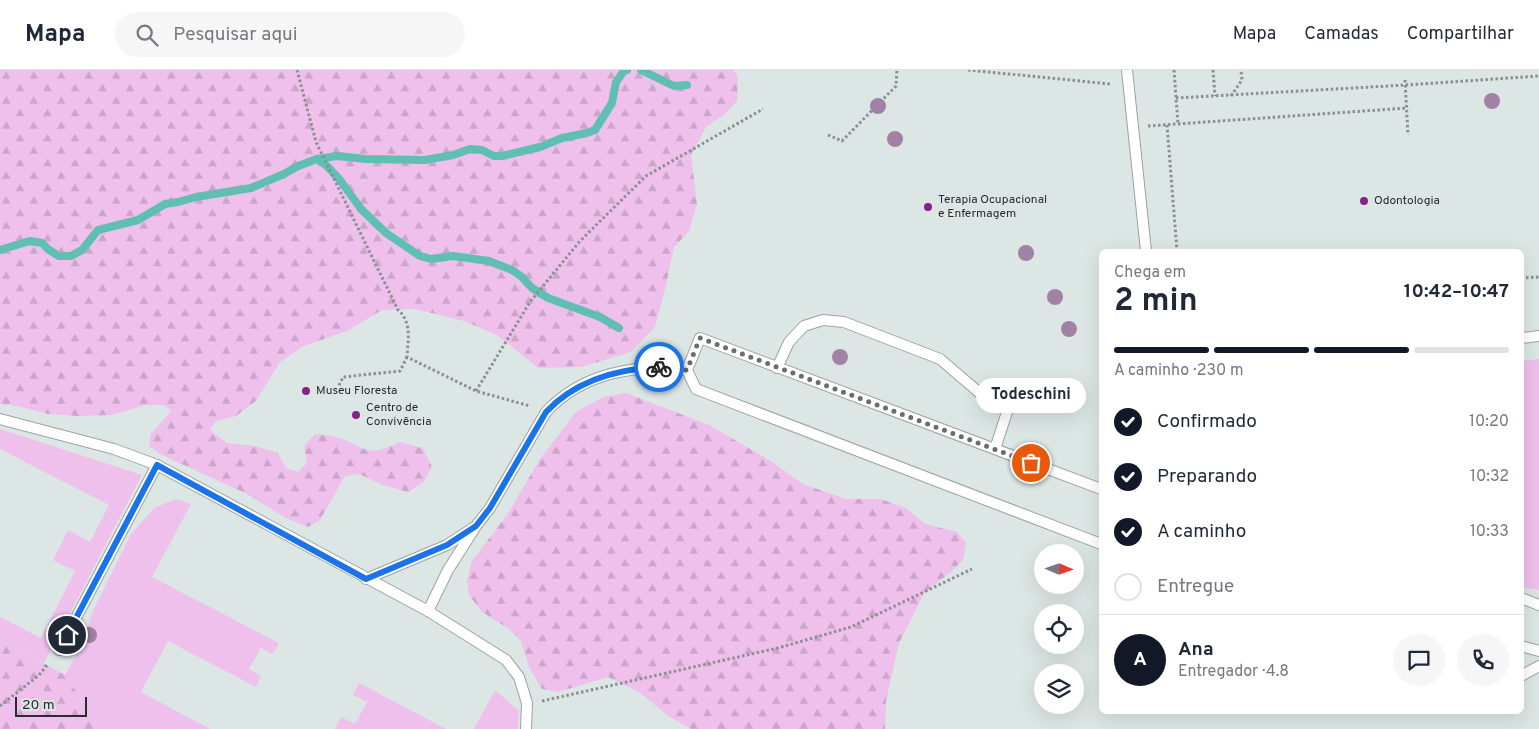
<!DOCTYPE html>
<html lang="pt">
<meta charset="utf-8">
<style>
:root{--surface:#fff;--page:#f6f6f7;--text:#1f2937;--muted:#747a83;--line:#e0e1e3;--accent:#111827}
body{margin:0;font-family:Overpass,sans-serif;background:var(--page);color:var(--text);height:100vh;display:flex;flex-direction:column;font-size:19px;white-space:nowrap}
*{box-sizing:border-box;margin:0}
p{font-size:16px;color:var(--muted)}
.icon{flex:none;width:28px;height:28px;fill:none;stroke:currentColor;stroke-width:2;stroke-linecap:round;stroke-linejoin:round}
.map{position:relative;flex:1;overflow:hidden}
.drawer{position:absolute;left:1099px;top:179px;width:425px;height:465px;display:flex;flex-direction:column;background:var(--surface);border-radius:8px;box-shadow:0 5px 20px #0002}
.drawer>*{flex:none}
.needle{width:32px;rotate:92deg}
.controls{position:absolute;left:1034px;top:474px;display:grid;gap:10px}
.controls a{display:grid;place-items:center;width:50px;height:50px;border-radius:50%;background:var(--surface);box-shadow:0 5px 20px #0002;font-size:25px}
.scale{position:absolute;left:15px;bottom:12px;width:72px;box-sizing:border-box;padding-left:5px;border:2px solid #292d2c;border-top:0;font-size:14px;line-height:18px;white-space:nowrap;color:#292d2c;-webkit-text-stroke:4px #dce7e5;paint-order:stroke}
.pin{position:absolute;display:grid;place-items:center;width:42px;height:42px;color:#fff;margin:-21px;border:2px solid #fff;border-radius:50%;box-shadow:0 1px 5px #0007}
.courier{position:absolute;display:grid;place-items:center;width:50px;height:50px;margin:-25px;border:4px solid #1a73e8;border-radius:50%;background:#fff;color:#222;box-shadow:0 1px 6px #0007}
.bubble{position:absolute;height:35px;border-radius:18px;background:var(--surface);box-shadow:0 5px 20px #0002;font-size:16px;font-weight:700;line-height:35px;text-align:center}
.summary em{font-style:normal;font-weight:700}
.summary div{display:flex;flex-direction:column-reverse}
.summary{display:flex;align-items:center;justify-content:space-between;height:85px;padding:0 15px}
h1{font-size:32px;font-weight:700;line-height:38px}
.bar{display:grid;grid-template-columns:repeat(4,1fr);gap:8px 5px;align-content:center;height:60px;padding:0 15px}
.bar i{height:6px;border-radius:4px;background:var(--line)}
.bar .selected{background:var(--accent)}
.bar p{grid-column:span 4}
.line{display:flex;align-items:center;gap:12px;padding:0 15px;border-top:1px solid var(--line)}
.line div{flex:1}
.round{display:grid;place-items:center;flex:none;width:52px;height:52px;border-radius:26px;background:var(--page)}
ol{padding:0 15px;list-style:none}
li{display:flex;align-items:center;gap:15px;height:55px}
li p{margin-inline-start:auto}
li .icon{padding:5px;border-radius:50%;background:var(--accent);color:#fff;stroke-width:4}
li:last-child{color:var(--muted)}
li i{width:28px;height:28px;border:2px solid var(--line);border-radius:50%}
header{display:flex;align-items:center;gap:30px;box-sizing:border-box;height:70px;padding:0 25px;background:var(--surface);border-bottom:1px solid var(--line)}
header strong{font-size:24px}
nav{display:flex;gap:28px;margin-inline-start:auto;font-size:18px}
.search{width:350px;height:45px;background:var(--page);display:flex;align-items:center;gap:12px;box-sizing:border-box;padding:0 18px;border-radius:28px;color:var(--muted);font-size:19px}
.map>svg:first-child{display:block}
</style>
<header>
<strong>Mapa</strong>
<div class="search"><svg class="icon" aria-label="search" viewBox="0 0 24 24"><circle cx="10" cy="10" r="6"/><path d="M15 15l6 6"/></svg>Pesquisar aqui</div>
<nav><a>Mapa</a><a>Camadas</a><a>Compartilhar</a></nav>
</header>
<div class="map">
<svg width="1539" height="659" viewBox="0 0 1539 659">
<defs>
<pattern id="forest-firs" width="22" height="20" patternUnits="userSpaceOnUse" patternTransform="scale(1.25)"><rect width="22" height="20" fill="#eec0eb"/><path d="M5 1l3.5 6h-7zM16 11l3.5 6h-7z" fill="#cca5ca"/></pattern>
</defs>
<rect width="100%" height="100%" fill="#dce7e5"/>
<g fill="#eec0eb">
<path d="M1539,289v231l-18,-3v-226z"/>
<path d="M0,359l142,46 -98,188 -44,-23v-23l41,21 34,-67 -22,-11 15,-30 22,12 19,-37 -109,-56z"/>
<path d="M176,429l15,5 -39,73 127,66 -6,11 -12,-6 -12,21 12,7 -5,11 -88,-46 -27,51 69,37h-108l-37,-54 13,-23 15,-41 38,-77 23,-26z"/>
<path d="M359,613l87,46h-111l6,-12 14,7 12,-22 -14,-7z"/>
<path d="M495,620l24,21 -1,18h-44z"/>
</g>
<g fill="url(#forest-firs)">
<path d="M0,0h733l5,6 -1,25 -12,13 -19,13 -15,28 6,49 -8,27 -15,16 -8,38 -11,42 -24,25 -50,15 -43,1 -41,-33 -33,-14 -49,-12 -33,1 -35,21 -43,15 -24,16 -24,39 -20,15 -20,5 -6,9 17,13 28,3 23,7 8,15 12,4 9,-9 -3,-17 11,-12c7,1 14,1 20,3 33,9 27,23 65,5l23,6 9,19 -8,15 -16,10 -25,-7 -24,-11 -14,2 -25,44 -12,7 -22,-9 -39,-24 -87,-40 -11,-8 1,-11 21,-24 -6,-6h-20l-33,10 -34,1 -30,-2 -31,-8 -17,-2z"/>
<path d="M626,323l83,32 62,36 32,23 43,15h34l26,9 19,16 32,8 9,11 -3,17 -12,12 -26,20 -26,51 -13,58 -1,28h-194l-24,-14 -28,-23 -31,-15 -50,15 -16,-3 -13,-22 -8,-26 -12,-12 -27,-17 -13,-17 -2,-15 5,-19 35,-46 33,-56 36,-47 27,-15z"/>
<path d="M0,570l65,35 37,54h-102z"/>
</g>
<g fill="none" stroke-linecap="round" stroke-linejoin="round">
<g stroke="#5ebfb2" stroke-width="8">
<path d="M641,0l33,16 13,-1"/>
<path d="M317,89l10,7 13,14 21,29 25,24 34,23 11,3 22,-3 36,5 23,9 10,7 10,11 16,10 52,19 19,11"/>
<path d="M0,180l30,-9 12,2 7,7 10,6h12l11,-6 16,-20 40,-10 27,-16 13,-2 18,-5 55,-9 33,-14 14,-8 19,-7 20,-3 29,3 59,1 28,-5 17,-6 12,1 12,6h8l38,-9 22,-9 25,-5 8,-3 17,-27 4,-21 8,-11 3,-1"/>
</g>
<g stroke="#9aa4a2" stroke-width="12">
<g id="service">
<path d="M1127,0l19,181"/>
<path d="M1521,268l18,-2"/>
<path d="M777,298l12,-26 15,-16 19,-6 21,2 96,37 49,42 19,8 -13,40"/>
<path d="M0,349l114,30 43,16 271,146 78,49 13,17 8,26 -1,26"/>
<path d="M1101,419l-401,-151 -13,32 9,19 405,155"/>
<path d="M366,509l81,-34 26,-17"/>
<path d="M1521,528l18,7"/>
<path d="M428,541l20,-41 28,-44 14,-18 56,-96c36,-39 91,-49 141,-42"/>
<path d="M1521,576l18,5"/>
<path d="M59,580l98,-185"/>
<path d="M1521,606l18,-10"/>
</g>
</g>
<g stroke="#89908f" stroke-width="3" stroke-dasharray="2.5 2.5" stroke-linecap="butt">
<path d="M297,0l19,72 82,168c14,12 10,30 9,47l69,34 54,15"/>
<path d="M968,0l143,14"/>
<path d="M1174,0l4,54"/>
<path d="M1213,0l2,26"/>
<path d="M1405,10l3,55"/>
<path d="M1231,26l11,-16 -1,-10"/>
<path d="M1176,28l230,-13 133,-9"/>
<path d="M1167,55l10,126"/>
<path d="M1148,56l259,-18"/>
<path d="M828,65l14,6 54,-55 1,-16"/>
<path d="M1521,208l18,-1"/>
<path d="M337,320l6,-13 57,-6 7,-14"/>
<path d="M476,321l54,-89 50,-61 66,-65 117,-67"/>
<path d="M542,631l236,-53 73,-21 121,-58"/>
<path d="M0,636l39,-31 9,-11"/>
</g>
<use href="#service" stroke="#fff" stroke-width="10"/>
</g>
<g fill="#a182a5">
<circle cx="1492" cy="31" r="8"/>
<circle cx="878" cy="36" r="8"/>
<circle cx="895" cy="69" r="8"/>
<circle cx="1026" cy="183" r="8"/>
<circle cx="1055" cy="227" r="8"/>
<circle cx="1069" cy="259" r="8"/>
<circle cx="840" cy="287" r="8"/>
<circle cx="89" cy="565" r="8"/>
</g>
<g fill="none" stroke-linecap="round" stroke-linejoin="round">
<path stroke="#686e6d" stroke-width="5" stroke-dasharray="0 9" d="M659,297l28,3 13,-32 331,125"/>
<path stroke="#1a73e8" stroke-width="6" d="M67,565l90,-170 209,114 81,-34 29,-19 14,-18 56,-96c30,-32 71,-43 113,-45"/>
</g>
<g fill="#872188" stroke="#dce7e5" stroke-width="2">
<circle cx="1364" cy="131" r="5"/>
<circle cx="928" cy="137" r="5"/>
<circle cx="306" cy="321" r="5"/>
<circle cx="356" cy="345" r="5"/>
</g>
<g text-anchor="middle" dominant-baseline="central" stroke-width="5" stroke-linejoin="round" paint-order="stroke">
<g font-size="12" fill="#292d2c" stroke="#dce7e5" text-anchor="start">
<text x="938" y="130">Terapia Ocupacional<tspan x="938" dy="14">e Enfermagem</tspan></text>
<text x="1374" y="131">Odontologia</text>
<text x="316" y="321">Museu Floresta</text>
<text x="366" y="338">Centro de<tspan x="366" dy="14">Convivência</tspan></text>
</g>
</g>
</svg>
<div class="controls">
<a><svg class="needle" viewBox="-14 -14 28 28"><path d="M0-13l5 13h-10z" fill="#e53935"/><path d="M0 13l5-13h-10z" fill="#747a83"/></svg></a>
<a><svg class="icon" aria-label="locate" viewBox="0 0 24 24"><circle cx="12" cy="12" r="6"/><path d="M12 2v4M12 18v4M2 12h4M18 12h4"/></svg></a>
<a><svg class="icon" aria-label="layers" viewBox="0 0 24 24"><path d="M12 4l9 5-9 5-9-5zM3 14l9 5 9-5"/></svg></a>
</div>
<div class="scale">20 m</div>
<div class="pin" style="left:1031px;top:393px;background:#ea580c"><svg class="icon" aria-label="bag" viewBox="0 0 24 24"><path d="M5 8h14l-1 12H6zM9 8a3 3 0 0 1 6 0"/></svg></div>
<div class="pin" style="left:67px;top:565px;background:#1f2937"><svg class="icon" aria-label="home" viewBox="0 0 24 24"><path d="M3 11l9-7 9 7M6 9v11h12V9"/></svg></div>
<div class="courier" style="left:659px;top:297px"><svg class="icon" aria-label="bike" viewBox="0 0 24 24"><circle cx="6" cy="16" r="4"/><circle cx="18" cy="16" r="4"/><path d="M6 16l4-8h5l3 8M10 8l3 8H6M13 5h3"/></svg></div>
<div class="bubble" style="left:976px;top:308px;width:110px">Todeschini</div>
<section class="drawer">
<div class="summary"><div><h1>2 min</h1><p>Chega em</p></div><em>10:42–10:47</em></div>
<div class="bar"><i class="selected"></i><i class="selected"></i><i class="selected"></i><i></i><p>A caminho · 230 m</p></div>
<ol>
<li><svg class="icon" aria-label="check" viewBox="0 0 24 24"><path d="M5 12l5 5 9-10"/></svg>Confirmado<p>10:20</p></li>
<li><svg class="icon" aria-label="check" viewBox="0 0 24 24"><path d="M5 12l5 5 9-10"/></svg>Preparando<p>10:32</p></li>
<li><svg class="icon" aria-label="check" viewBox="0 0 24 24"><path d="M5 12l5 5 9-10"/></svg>A caminho<p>10:33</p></li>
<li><i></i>Entregue</li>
</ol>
<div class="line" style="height:90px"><b class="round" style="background:var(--accent);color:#fff">A</b><div><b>Ana</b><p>Entregador · 4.8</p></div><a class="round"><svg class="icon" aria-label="chat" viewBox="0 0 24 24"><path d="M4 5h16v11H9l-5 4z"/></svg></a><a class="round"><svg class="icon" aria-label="phone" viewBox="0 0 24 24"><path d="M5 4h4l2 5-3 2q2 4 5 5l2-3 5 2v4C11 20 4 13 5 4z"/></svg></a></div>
</section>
</div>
